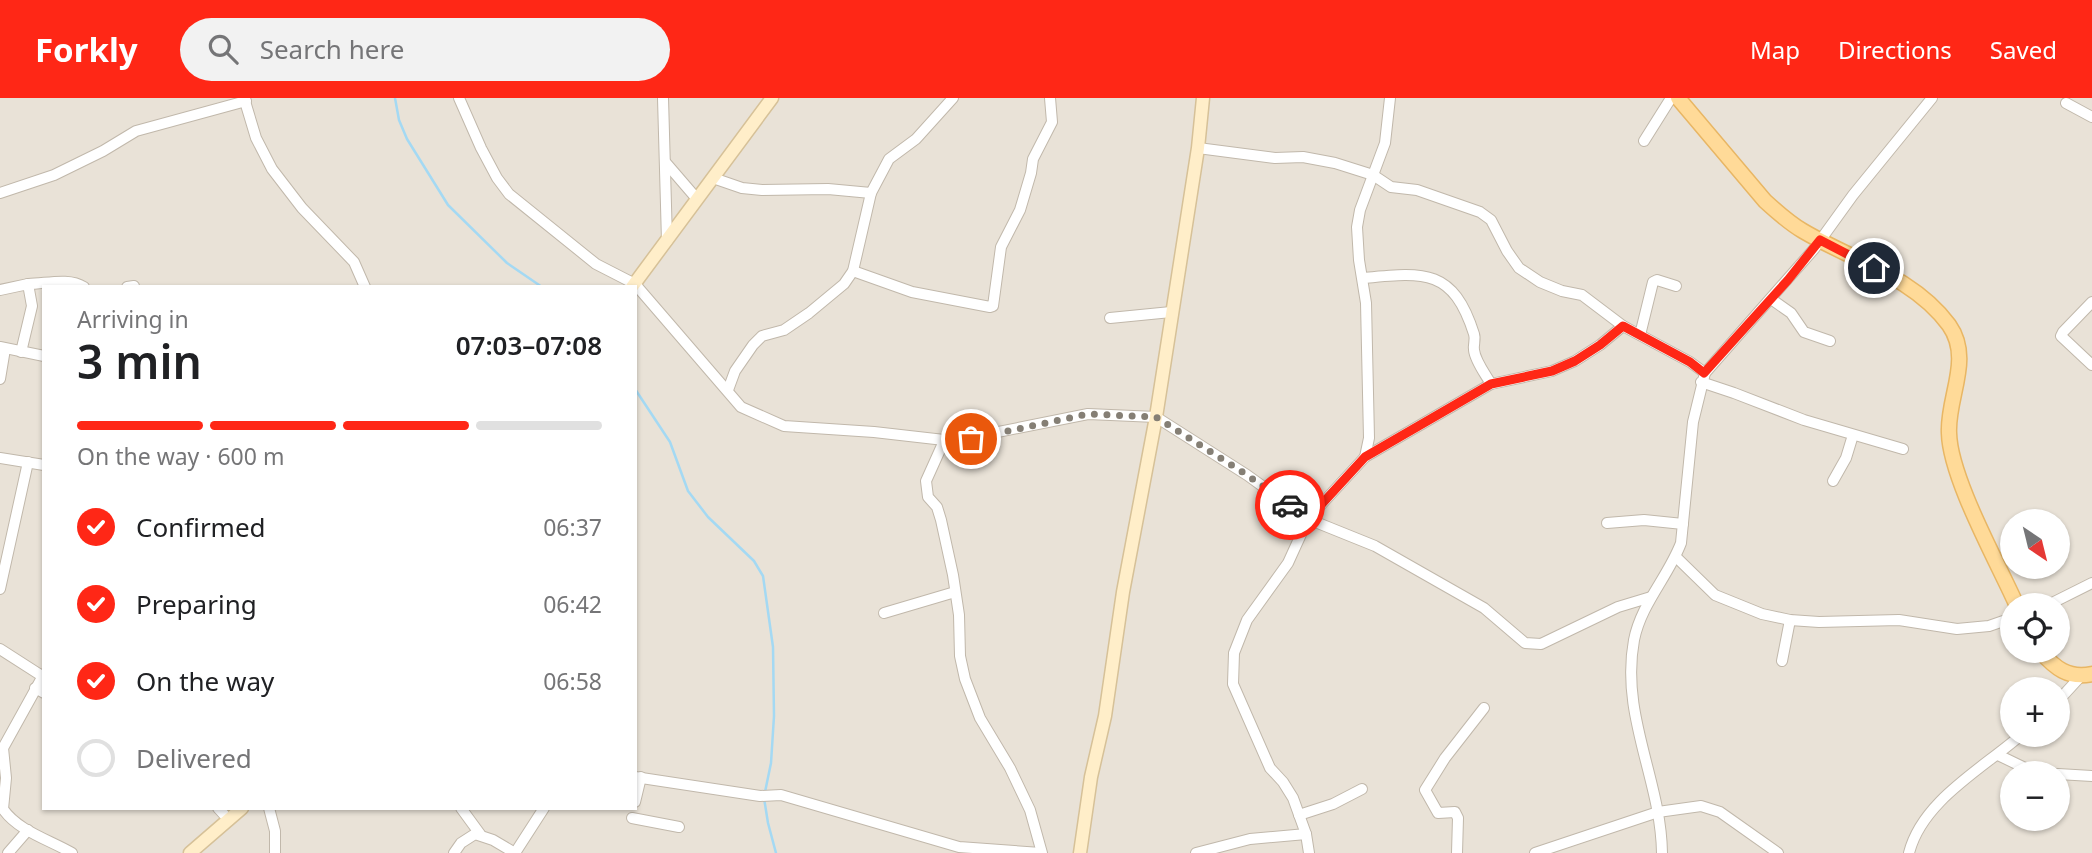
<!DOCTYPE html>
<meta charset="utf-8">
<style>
:root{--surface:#fff;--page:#f2f2f2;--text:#202124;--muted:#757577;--line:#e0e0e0;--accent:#ff2716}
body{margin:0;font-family:"Noto Sans",sans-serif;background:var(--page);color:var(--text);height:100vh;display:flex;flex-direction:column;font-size:26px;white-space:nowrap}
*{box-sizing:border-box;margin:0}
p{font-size:23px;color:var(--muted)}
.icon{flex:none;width:38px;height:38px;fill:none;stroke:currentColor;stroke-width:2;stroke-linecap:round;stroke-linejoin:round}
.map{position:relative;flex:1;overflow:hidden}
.details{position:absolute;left:42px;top:187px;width:595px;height:525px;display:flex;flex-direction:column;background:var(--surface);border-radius:0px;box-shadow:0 2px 5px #0004}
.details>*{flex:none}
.needle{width:46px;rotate:145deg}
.buttons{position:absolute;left:2000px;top:411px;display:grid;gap:14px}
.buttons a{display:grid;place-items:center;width:70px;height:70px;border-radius:50%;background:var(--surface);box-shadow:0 2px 5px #0004;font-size:35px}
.pin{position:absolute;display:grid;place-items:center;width:60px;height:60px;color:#fff;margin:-30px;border:4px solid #fff;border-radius:50%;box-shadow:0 2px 7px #0007}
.courier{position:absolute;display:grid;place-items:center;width:70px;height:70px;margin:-35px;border:5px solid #ff2716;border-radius:50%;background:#fff;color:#222;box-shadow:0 2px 9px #0007}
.headline em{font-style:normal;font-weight:600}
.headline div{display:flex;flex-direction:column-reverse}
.headline{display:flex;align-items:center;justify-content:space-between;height:119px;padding:0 35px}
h1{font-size:46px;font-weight:600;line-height:52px}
.bar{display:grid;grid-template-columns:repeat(4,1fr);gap:10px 7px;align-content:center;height:84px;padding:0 35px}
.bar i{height:9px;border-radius:5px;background:var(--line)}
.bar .on{background:var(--accent)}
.bar p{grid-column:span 4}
ol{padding:0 35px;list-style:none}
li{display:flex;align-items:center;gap:21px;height:77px}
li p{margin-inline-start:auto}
li .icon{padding:7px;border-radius:50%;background:var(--accent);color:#fff;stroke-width:4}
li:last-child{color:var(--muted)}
li i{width:38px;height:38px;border:4px solid var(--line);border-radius:50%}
header{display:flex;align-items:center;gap:42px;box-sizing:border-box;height:98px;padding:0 35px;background:var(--accent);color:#fff}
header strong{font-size:33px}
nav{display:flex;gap:38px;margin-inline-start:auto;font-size:24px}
.search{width:490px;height:63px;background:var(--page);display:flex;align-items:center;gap:18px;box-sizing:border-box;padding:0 24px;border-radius:38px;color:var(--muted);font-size:26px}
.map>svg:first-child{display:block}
</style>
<header>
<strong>Forkly</strong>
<div class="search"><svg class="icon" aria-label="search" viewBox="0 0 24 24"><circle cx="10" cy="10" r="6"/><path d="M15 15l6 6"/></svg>Search here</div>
<nav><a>Map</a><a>Directions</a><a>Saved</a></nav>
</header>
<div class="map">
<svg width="2092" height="755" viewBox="0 0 2092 755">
<rect width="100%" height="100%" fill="#f5f1e9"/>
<path fill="#e9e2d7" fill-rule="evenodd" d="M0,0h2092v755h-2092zM44,189h591v521h-591zM2012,424h46v45h-46zM2012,508h46v45h-46zM2012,592h46v45h-46zM2012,676h46v45h-46z"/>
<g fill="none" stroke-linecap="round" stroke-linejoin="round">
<g stroke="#a4d9f3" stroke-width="2.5">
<path d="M395,0l4,22 8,19 41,66 59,58 35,24"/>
<path d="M635,291l35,53 18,49 20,26 46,44 9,15 10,71 1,69 -3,47 -6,29"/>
<path d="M764,700l4,25 8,30"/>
</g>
<g stroke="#c1b8ab" stroke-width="12">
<g id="minor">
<path d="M244,0l12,40 16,31 30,39 52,54 11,25"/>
<path d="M459,0l22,50 16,30 12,16 87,70 39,20 106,123 43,19 90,6 79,9 135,-27 68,3 91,58 61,44 67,27 109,62 41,35 16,1 77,-37 33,-10"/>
<path d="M663,0l4,143"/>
<path d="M2066,5l26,14"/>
<path d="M1644,43l27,-43"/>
<path d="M1198,50l77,10 28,-1 32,6 38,12 18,12 26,3 63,22 11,8 16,31 12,17 21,14 22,9 20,4 41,31 67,36 15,11"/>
<path d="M666,65l31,36"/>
<path d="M713,80l29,10 20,2 66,-1 43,4"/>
<path d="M0,95l54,-18 49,-24 33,-20 110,-30"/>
<path d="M853,173l59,21 78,15 3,-1 8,-59 19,-37 11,-37 2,-14 19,-37 -2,-24"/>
<path d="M1363,180c61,-6 90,-10 111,56 2,6 -1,10 0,16 1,11 12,25 17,34"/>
<path d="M28,186c18,0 40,-7 56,3"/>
<path d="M127,189l7,-1"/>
<path d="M0,192l28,-6 4,22 -11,46"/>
<path d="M1771,201l20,14 13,19 26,9"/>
<path d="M2092,204l-29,30 -2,4 31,29"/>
<path d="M1110,220l61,-6"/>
<path d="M1640,237l13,-53 4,-2 19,6"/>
<path d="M0,249l44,9"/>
<path d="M0,281l5,-30"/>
<path d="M1701,284l33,11 70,27 99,29"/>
<path d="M728,292l7,-19 18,-26 9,-9 22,-6 25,-17 35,-29 9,-13 18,-78 18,-34 27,-20 37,-41"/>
<path d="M944,343l-18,40 2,16 9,10 4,13 12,55 6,40 1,41 5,23 15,39 30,50 20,42 12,43"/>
<path d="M1365,359l4,-19 -3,-135 -7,-43 -2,-33 3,-17 25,-67 5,-45"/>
<path d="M0,360l44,7"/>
<path d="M1833,383l13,-23 7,-23"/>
<path d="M1607,425l37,-3 39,4"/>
<path d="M1676,459l39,38 47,19 28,6 29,2 80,-2 58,9 32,-3 23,-8"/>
<path d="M0,491l28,-127"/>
<path d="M2046,508l46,-23"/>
<path d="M884,515l71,-21"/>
<path d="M0,551l42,27"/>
<path d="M1782,563l8,-41"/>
<path d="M44,576l-41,74 3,30 -3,31c15,22 47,31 69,44"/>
<path d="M35,590l9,5"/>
<path d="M2058,603l22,-24"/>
<path d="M1998,657l27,13 30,6"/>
<path d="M2058,676l34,2"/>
<path d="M635,679l125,19 21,-1 178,52 82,6"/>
<path d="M635,704l6,-25"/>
<path d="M218,710l11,12"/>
<path d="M269,710l6,23v22"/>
<path d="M461,710l19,26"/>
<path d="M1299,717l34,-11 29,-15"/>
<path d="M632,720l47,9"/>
<path d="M8,755l20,-23"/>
<path d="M454,755l7,-10 14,-9 18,6 22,13 29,-45"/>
<path d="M1196,755l54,-14 56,-5"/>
<path d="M1309,755l-3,-19 -13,-36 -10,-16 -13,-14 -37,-84 1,-31 13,-33 41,-57 20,-44 57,-62 126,-73 61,-13 23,-10 25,-16 23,-19"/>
<path d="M1457,755l1,-35 -3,-6 -17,1 -13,-23 20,-32 39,-50"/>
<path d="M1535,755l123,-41 43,-6 19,6 58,41"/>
<path d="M1662,755c-1,-73 -42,-138 -28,-213 7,-36 34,-63 47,-97l12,-121 12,-49 109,-124 39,-54 79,-97"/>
<path d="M1909,755c13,-52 73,-84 112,-118"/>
</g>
</g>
<g stroke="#d6c198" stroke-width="15">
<g id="secondary">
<path d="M632,189l140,-189"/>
<path d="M190,755l52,-45"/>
<path d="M1080,755l11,-76 14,-61 18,-124 33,-175 42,-269 5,-50"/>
</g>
</g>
<g stroke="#e8b664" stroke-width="17">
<g id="primary">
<path d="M1678,0l87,103c12,11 24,22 38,30 49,29 111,46 146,94 24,34 -2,72 0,108 1,45 49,130 68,173"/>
<path d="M2040,553c15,17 28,28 52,23"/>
</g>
</g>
<use href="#minor" stroke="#fff" stroke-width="10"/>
<use href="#secondary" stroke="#ffeec9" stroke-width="12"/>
<use href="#primary" stroke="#ffda98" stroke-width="14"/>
</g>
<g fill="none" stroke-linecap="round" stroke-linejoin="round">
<path stroke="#857f75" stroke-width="7" stroke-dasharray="0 12.6" d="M971,341l117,-25 68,3 91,58 43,30"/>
<path stroke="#ff2716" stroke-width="9" d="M1290,407l18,14 57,-62 126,-73 61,-13 23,-10 25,-16 23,-19 67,36 14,11 84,-93 32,-40 54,28"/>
</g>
</svg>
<div class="buttons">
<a><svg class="needle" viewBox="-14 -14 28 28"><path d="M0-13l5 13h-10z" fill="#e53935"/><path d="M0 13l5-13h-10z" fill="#757577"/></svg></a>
<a><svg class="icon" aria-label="locate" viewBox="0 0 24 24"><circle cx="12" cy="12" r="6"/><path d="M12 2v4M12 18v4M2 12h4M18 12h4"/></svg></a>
<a>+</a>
<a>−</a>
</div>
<div class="pin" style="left:971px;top:341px;background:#ea580c"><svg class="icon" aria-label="bag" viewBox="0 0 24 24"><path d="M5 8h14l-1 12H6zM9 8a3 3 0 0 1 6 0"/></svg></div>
<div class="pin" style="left:1874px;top:170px;background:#1f2937"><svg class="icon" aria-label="home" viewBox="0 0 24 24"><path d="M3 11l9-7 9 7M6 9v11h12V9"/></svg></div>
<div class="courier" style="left:1290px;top:407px"><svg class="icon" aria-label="car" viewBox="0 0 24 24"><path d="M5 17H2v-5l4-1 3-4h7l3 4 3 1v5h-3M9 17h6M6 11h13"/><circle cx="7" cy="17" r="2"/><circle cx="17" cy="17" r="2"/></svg></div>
<section class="details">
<div class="headline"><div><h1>3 min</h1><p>Arriving in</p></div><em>07:03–07:08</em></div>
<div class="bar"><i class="on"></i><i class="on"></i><i class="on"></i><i></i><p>On the way · 600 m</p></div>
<ol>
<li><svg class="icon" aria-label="check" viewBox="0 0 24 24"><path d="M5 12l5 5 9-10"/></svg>Confirmed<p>06:37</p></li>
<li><svg class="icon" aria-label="check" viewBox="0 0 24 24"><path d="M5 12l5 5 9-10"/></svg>Preparing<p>06:42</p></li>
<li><svg class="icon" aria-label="check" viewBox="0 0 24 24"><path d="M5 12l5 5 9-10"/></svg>On the way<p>06:58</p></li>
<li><i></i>Delivered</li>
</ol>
</section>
</div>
